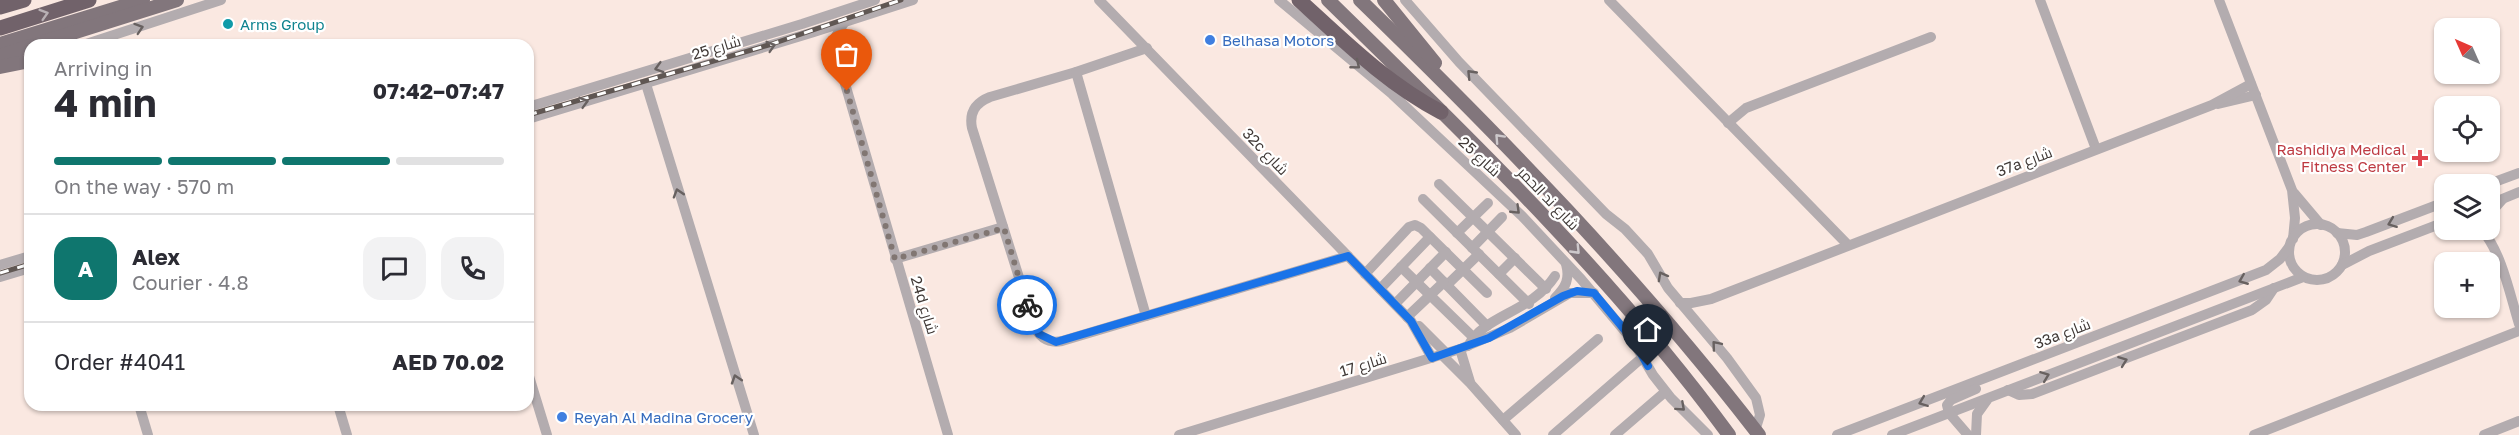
<!DOCTYPE html>
<meta charset="utf-8">
<style>
:root{--surface:#fff;--page:#f2f2f3;--text:#2b2b33;--muted:#7c7c81;--line:#e1e1e2;--accent:#0f766e}
body{margin:0;font-family:"Golos Text",Cairo,sans-serif;background:var(--page);color:var(--text);height:100vh;display:flex;flex-direction:column;font-size:22px;white-space:nowrap}
*{box-sizing:border-box;margin:0}
p{font-size:20px;color:var(--muted)}
.icon{flex:none;width:33px;height:33px;fill:none;stroke:currentColor;stroke-width:2;stroke-linecap:round;stroke-linejoin:round}
.map{position:relative;flex:1;overflow:hidden}
.panel{position:absolute;left:24px;top:39px;width:510px;height:372px;display:flex;flex-direction:column;background:var(--surface);border-radius:18px;box-shadow:0 2px 4px #0004}
.panel>*{flex:none}
.needle{width:39px;rotate:315deg}
.buttons{position:absolute;left:2434px;top:18px;display:grid;gap:12px}
.buttons a{display:grid;place-items:center;width:66px;height:66px;border-radius:12px;background:var(--surface);box-shadow:0 2px 4px #0004;font-size:30px}
.pin{position:absolute;display:grid;place-items:center;width:51px;height:51px;color:#fff;margin:-62px -26px;border-radius:50% 50% 50% 0;rotate:-45deg;box-shadow:0 0 6px #0007}
.pin .icon{rotate:45deg}
.courier{position:absolute;display:grid;place-items:center;width:60px;height:60px;margin:-30px;border:4px solid #1a73e8;border-radius:50%;background:#fff;color:#222;box-shadow:0 2px 8px #0007}
.head em{font-style:normal;font-weight:700}
.head div{display:flex;flex-direction:column-reverse}
.head{display:flex;align-items:center;justify-content:space-between;height:102px;padding:0 30px}
h1{font-size:39px;font-weight:700;line-height:45px}
.bar{display:grid;grid-template-columns:repeat(4,1fr);gap:9px 6px;align-content:center;height:72px;padding:0 30px}
.bar i{height:8px;border-radius:4px;background:var(--line)}
.bar .active{background:var(--accent)}
.bar p{grid-column:span 4}
.line{display:flex;align-items:center;gap:15px;padding:0 30px;border-top:2px solid var(--line)}
.line div{flex:1}
.round{display:grid;place-items:center;flex:none;width:63px;height:63px;border-radius:18px;background:var(--page)}
.map>svg:first-child{display:block}
</style>
<div class="map">
<svg width="2519" height="435" viewBox="0 0 2519 435">
<rect width="100%" height="100%" fill="#fae8e1"/>
<g fill="none" stroke-linecap="round" stroke-linejoin="round">
<g stroke="#b3acaf" stroke-width="10">
<path d="M1099,0l312,321 21,37"/>
<path d="M1279,0l113,94 130,122 59,63 52,62 20,34 18,23 37,37"/>
<path d="M1405,0l54,62 61,63 86,89 19,15 23,25 20,34 59,70 29,40 4,17 -5,16"/>
<path d="M1609,0l239,245"/>
<path d="M2040,0l56,149"/>
<path d="M2219,0l73,190 3,28 -2,21"/>
<path d="M844,23l-8,13 -2,10 114,389"/>
<path d="M83,45l138,-45"/>
<path d="M1147,48l-71,24 -86,25c-15,6 -21,16 -18,31l61,194c4,14 14,22 29,19l286,-85"/>
<path d="M1076,72l70,244"/>
<path d="M646,84l108,351"/>
<path d="M2218,104l38,-9"/>
<path d="M528,107l274,-83 73,-24"/>
<path d="M528,119l286,-87 99,-32"/>
<path d="M1728,123l18,-15 185,-71"/>
<path d="M1439,184l107,105"/>
<path d="M2489,184l30,-11"/>
<path d="M2294,193l27,32"/>
<path d="M1423,199l106,105"/>
<path d="M2490,204l29,-12"/>
<path d="M2490,220l4,-11 8,-9"/>
<circle cx="2317" cy="252" r="28"/>
<path d="M2482,230c20,23 28,65 37,94"/>
<path d="M1457,233l31,-30"/>
<path d="M2337,233l20,2 9,-3 79,-30"/>
<path d="M1472,248l30,-31"/>
<path d="M895,259l108,-32"/>
<path d="M0,265l30,-9"/>
<path d="M2342,265l27,-14 76,-29"/>
<path d="M1401,267l72,70"/>
<path d="M1430,268l57,58"/>
<path d="M1365,274l44,-47 6,-2 6,3 66,65"/>
<path d="M1499,274l16,-16"/>
<path d="M0,277l30,-9"/>
<path d="M1447,285l32,-31"/>
<path d="M1380,289l50,-52"/>
<path d="M1555,298c11,-11 15,-19 11,-34"/>
<path d="M1680,303h11l20,-4 501,-194 39,-21"/>
<path d="M1395,304l51,-52"/>
<path d="M1407,317l37,-35"/>
<path d="M1419,326l28,28"/>
<path d="M1468,346c17,-32 63,-33 87,-70"/>
<path d="M1460,349l10,33"/>
<path d="M1442,355l28,28 46,52"/>
<path d="M528,373l19,62"/>
<path d="M2008,390l11,5 13,-1 220,-84 14,-10 8,-12"/>
<path d="M139,405l9,30"/>
<path d="M338,405l9,30"/>
<path d="M1503,420l95,-81"/>
<path d="M1179,435l281,-86 50,-21 60,-35h24"/>
<path d="M1553,435l91,-79"/>
<path d="M1615,435l50,-43"/>
<path d="M1837,435l429,-165 14,-11 9,-12"/>
<path d="M1892,435l411,-158"/>
<path d="M1968,435l-19,-22 -2,-8 4,-5 25,-11"/>
<path d="M1976,435l1,-21 10,-14"/>
<path d="M2254,435l265,-104"/>
<path d="M2484,435l35,-14"/>
</g>
<g stroke="#82767c" stroke-width="14">
<path d="M1328,0c141,138 284,275 401,435"/>
<path d="M1360,0c141,137 279,279 399,435"/>
<path d="M1384,0l51,63"/>
<path d="M0,44l143,-44"/>
<path d="M34,45l143,-45"/>
<path d="M0,56l30,-10"/>
<path d="M0,67l30,-6"/>
</g>
<g stroke="#71626a" stroke-width="15">
<path d="M1299,0c44,40 88,84 142,112"/>
<path d="M0,7l24,-7"/>
<path d="M0,28l89,-28"/>
</g>
<g stroke="#605753" stroke-width="5">
<g id="rail">
<path d="M528,115l244,-71 129,-44"/>
<path d="M0,273l30,-9"/>
</g>
</g>
<use href="#rail" stroke="#fff" stroke-width="3" stroke-dasharray="9" stroke-linecap="butt"/>
</g>
<defs><path id="oneway-chevron" d="M-2-3.5L2.5 0L-2 3.5" fill="none" stroke-width="1.6" stroke-linecap="round" stroke-linejoin="round" transform="scale(1.5)"/></defs>
<use stroke="#b8b0b4" href="#oneway-chevron" transform="translate(44 14) rotate(-17)"/>
<g stroke="#686160">
<use href="#oneway-chevron" transform="translate(139 28) rotate(-18)"/>
<use href="#oneway-chevron" transform="translate(771 46) rotate(-17)"/>
<use href="#oneway-chevron" transform="translate(1356 65) rotate(39)"/>
<use href="#oneway-chevron" transform="translate(659 68) rotate(164)"/>
<use href="#oneway-chevron" transform="translate(1471 74) rotate(-134)"/>
<use href="#oneway-chevron" transform="translate(584 102) rotate(-16)"/>
<use href="#oneway-chevron" transform="translate(678 193) rotate(-107)"/>
<use href="#oneway-chevron" transform="translate(1516 210) rotate(44)"/>
<use href="#oneway-chevron" transform="translate(2392 223) rotate(159)"/>
<use href="#oneway-chevron" transform="translate(1662 276) rotate(-119)"/>
<use href="#oneway-chevron" transform="translate(2243 280) rotate(158)"/>
<use href="#oneway-chevron" transform="translate(1716 345) rotate(-130)"/>
<use href="#oneway-chevron" transform="translate(2123 361) rotate(-20)"/>
<use href="#oneway-chevron" transform="translate(2045 376) rotate(-21)"/>
<use href="#oneway-chevron" transform="translate(736 379) rotate(-108)"/>
<use href="#oneway-chevron" transform="translate(1923 402) rotate(159)"/>
<use href="#oneway-chevron" transform="translate(1681 407) rotate(42)"/>
</g>
<g stroke="#cdc8cb">
<use href="#oneway-chevron" transform="translate(1499 138) rotate(-133)"/>
<use href="#oneway-chevron" transform="translate(1576 250) rotate(46)"/>
</g>
<g fill="none" stroke-linecap="round" stroke-linejoin="round">
<path stroke="#817672" stroke-width="6" stroke-dasharray="0 10.8" d="M847,91l48,168 109,-31 23,77"/>
<path stroke="#1a73e8" stroke-width="8" d="M1027,305l12,29 17,8 292,-86 63,65 21,37 57,-20 74,-42 14,-5 17,2 39,47 15,26"/>
</g>
<circle fill="#0f9aa8" stroke="#fff" stroke-width="2" cx="228" cy="24" r="6"/>
<g fill="#3f7fe0" stroke="#fff" stroke-width="2">
<circle cx="1210" cy="40" r="6"/>
<circle cx="562" cy="417" r="6"/>
</g>
<path fill="#e0444e" stroke="#fff" stroke-width="2" d="M2417 149h6v6h6v6h-6v6h-6v-6h-6v-6h6z"/>
<g text-anchor="middle" dominant-baseline="central" stroke-width="4.5" stroke-linejoin="round" paint-order="stroke">
<g font-size="15" fill="#0d838f" stroke="#fff" text-anchor="start">
<text x="240" y="24">Arms Group</text>
</g>
<g font-size="15" fill="#366cbe" stroke="#fff" text-anchor="start">
<text x="1222" y="40">Belhasa Motors</text>
<text x="574" y="417">Reyah Al Madina Grocery</text>
</g>
<g font-size="15" fill="#403936" stroke="#fff">
<text transform="translate(716 47) rotate(-17)">شارع 25</text>
<text transform="translate(1266 151) rotate(46)">32c شارع</text>
<text transform="translate(1480 156) rotate(43)">شارع 25</text>
<text transform="translate(2024 161) rotate(-21)">37a شارع</text>
<text transform="translate(1549 198) rotate(46)">شارع ند الحمر</text>
<text transform="translate(925 305) rotate(73)">24d شارع</text>
<text transform="translate(2062 333) rotate(-21)">33a شارع</text>
<text transform="translate(1363 364) rotate(-17)">شارع 17</text>
</g>
<g font-size="15" fill="#be3a42" stroke="#fff" text-anchor="end">
<text x="2406" y="149">Rashidiya Medical<tspan x="2406" dy="17">Fitness Center</tspan></text>
</g>
</g>
</svg>
<div class="buttons">
<a><svg class="needle" viewBox="-14 -14 28 28"><path d="M0-13l5 13h-10z" fill="#e53935"/><path d="M0 13l5-13h-10z" fill="#7c7c81"/></svg></a>
<a><svg class="icon" aria-label="locate" viewBox="0 0 24 24"><circle cx="12" cy="12" r="6"/><path d="M12 2v4M12 18v4M2 12h4M18 12h4"/></svg></a>
<a><svg class="icon" aria-label="layers" viewBox="0 0 24 24"><path d="M12 4l9 5-9 5-9-5zM3 14l9 5 9-5"/></svg></a>
<a>+</a>
</div>
<div class="pin" style="left:847px;top:91px;background:#ea580c"><svg class="icon" aria-label="bag" viewBox="0 0 24 24"><path d="M5 8h14l-1 12H6zM9 8a3 3 0 0 1 6 0"/></svg></div>
<div class="pin" style="left:1648px;top:366px;background:#1f2937"><svg class="icon" aria-label="home" viewBox="0 0 24 24"><path d="M3 11l9-7 9 7M6 9v11h12V9"/></svg></div>
<div class="courier" style="left:1027px;top:305px"><svg class="icon" aria-label="bike" viewBox="0 0 24 24"><circle cx="6" cy="16" r="4"/><circle cx="18" cy="16" r="4"/><path d="M6 16l4-8h5l3 8M10 8l3 8H6M13 5h3"/></svg></div>
<section class="panel">
<div class="head"><div><h1>4 min</h1><p>Arriving in</p></div><em>07:42–07:47</em></div>
<div class="bar"><i class="active"></i><i class="active"></i><i class="active"></i><i></i><p>On the way · 570 m</p></div>
<div class="line" style="height:108px"><b class="round" style="background:var(--accent);color:#fff">A</b><div><b>Alex</b><p>Courier · 4.8</p></div><a class="round"><svg class="icon" aria-label="chat" viewBox="0 0 24 24"><path d="M4 5h16v11H9l-5 4z"/></svg></a><a class="round"><svg class="icon" aria-label="phone" viewBox="0 0 24 24"><path d="M5 4h4l2 5-3 2q2 4 5 5l2-3 5 2v4C11 20 4 13 5 4z"/></svg></a></div>
<div class="line" style="height:78px"><div>Order #4041</div><b>AED 70.02</b></div>
</section>
</div>
